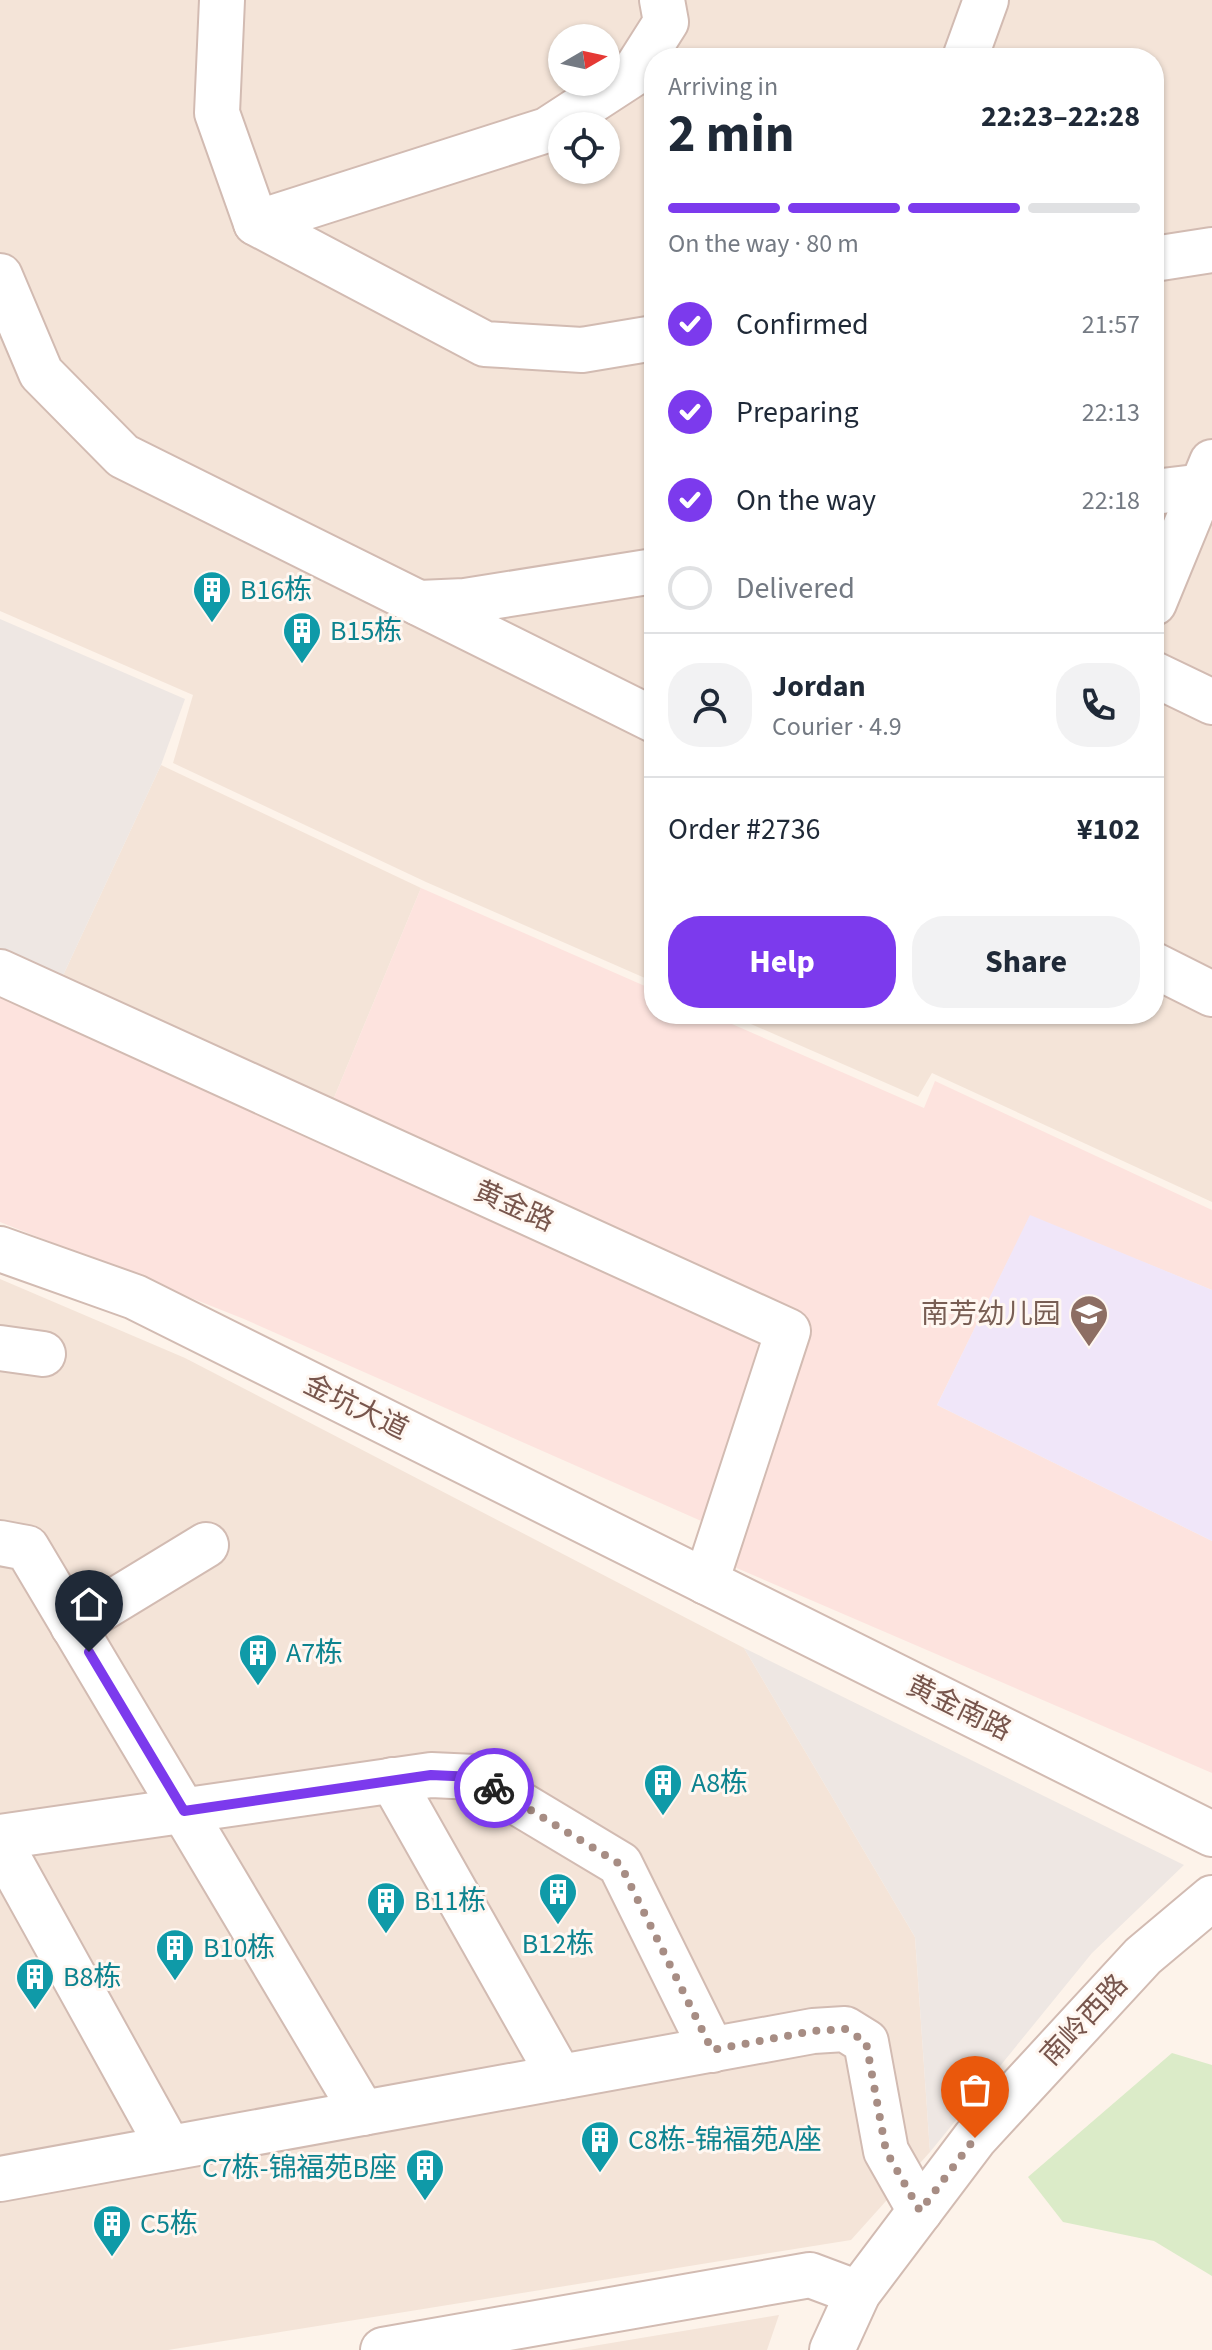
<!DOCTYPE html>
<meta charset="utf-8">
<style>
:root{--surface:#fff;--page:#f2f2f3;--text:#1f2937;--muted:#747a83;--line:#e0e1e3;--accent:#7c3aed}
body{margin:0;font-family:"Source Sans 3","Noto Sans SC",sans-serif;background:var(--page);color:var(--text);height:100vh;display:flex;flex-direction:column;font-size:30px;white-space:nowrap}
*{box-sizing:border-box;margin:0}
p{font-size:26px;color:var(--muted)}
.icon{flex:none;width:44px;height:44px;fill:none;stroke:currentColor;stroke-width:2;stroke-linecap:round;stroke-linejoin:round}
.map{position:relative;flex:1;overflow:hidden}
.drawer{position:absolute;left:644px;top:48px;width:520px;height:976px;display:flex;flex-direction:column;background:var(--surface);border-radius:32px;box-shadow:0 2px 6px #0004}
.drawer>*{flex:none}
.needle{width:52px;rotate:81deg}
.tools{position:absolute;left:548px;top:24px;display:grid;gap:16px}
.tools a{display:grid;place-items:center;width:72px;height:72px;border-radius:50%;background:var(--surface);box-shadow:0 2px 6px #0004;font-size:40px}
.pin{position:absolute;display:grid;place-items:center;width:68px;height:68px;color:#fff;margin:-82px -34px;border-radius:50% 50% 50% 0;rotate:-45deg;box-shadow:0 0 8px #0007}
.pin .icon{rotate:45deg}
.courier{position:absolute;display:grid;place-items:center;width:80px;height:80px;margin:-40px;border:6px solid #7c3aed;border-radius:50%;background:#fff;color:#222;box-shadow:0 2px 10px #0007}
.headline em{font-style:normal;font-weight:700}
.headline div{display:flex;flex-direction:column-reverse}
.headline{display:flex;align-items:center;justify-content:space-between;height:136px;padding:0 24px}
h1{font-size:52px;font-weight:700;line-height:60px}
.bar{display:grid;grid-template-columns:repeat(4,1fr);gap:12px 8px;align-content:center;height:96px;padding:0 24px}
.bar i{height:10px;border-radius:6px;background:var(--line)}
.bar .selected{background:var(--accent)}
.bar p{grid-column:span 4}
.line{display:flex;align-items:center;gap:20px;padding:0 24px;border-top:2px solid var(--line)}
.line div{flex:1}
.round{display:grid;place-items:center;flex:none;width:84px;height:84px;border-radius:32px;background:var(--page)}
ol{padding:0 24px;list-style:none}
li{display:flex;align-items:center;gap:24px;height:88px}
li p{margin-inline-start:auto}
li .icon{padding:8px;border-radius:50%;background:var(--accent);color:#fff;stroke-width:4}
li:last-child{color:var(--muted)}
li i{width:44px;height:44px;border:4px solid var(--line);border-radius:50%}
.action{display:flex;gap:16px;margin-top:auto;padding:16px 24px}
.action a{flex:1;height:92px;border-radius:32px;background:var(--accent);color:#fff;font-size:32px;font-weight:700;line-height:92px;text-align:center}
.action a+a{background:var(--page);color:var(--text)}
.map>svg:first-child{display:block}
</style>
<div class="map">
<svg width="1212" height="2350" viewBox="0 0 1212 2350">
<rect width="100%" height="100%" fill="#fdf3ea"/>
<g fill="#f4e4d8" fill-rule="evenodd">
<path d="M0,0h975l-23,58h-298v924l-228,-100 -253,-119 20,-68 -193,-84zM562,38h44v44h-44zM562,126h44v44h-44z"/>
<path d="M1007,0h205v236l-58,9v-187h-165z"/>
<path d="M1212,267v935l-280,-129 -14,24 -190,-83h426v-739z"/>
<path d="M161,765l260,123 -102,246 -273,-122z"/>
<path d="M0,1279l185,79 559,290 171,289 15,215 -79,88 -683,110h-168z"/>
<path d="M779,2315l-12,35h-198z"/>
</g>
<path fill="#fde3de" d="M421,888l233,102v24h55l215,94 11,-27 277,129v80l-182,-74 -93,189 275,136v232l-480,-207 10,-27 -498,-220 -244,-97v-231l319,143z"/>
<g fill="#eee7e3">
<path d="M0,619l185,80 -24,66 -115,247 -46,-21z"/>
<path d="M744,1648l440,217 -92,88 -162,199 -15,-215z"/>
</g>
<path fill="#f0e6f9" d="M1030,1215l182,75v251l-275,-136z"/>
<path fill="#dbebc8" d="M1172,2053l40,12v211l-58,-35 -91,-19 -35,-45z"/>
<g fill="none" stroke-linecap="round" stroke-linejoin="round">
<g stroke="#d2bbb2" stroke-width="48">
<g id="minor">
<path d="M222,0l-5,113 39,110 229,121 97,6 72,-12"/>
<path d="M965,58l21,-58"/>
<path d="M256,223l291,-93 86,-56 33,-52 -4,-22"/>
<path d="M1154,259l58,-9"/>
<path d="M0,276l41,97 82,83 531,264"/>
<path d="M1154,492l58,-7"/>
<path d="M419,603l46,-2 189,-30"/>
<path d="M1154,603l58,-141"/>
<path d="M1154,674l58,28"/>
<path d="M1154,965l58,29"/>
<path d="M0,1348l43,6"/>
<path d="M0,1543l27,5 336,565"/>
<path d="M73,1626l133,-81"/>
<path d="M392,1780l168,297"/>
<path d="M0,1837l431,-62 44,2 145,87 92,186"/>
<path d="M0,1843l169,305"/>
<path d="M0,2179l813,-148 32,-2 21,13 20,109 34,60"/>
<path d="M383,2350l427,-75 48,18"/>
</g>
</g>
<g stroke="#d2bbb2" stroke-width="48">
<g id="tertiary">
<path d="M0,972l788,359 -82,251"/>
<path d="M0,1249l135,48 1077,537"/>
<path d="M832,2350l26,-57 117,-155 168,-182 69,-58"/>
</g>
</g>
<use href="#minor" stroke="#fff" stroke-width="44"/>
<use href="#tertiary" stroke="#fff" stroke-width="44"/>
</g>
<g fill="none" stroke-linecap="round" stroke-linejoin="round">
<path stroke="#a78d84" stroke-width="8" stroke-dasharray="0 14.4" d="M494,1788l126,76 92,186 101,-19 32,-2 21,13 20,109 34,60 55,-73"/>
<path stroke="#7c3aed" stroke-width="10" d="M89,1652l95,159 247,-36 44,2 19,11"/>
</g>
<defs>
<g id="building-pin" transform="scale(2)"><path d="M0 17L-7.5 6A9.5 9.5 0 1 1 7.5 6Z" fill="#0f9aa8" stroke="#fff7f1"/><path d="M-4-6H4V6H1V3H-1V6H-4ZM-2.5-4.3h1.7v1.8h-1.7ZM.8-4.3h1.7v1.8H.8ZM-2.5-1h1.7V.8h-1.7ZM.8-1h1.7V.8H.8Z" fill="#fff"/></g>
<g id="school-pin" transform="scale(2)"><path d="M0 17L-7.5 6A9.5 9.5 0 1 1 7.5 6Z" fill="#8d6e63" stroke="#fff7f1"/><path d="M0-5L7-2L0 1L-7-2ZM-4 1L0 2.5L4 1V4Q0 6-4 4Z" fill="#fff"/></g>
</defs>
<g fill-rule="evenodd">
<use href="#building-pin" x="212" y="590"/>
<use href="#building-pin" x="302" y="631"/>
<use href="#school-pin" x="1089" y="1314"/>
<use href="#building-pin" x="258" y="1653"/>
<use href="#building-pin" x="663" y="1783"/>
<use href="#building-pin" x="558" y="1892"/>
<use href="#building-pin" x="386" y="1901"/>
<use href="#building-pin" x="175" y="1948"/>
<use href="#building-pin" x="35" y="1977"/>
<use href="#building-pin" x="600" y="2140"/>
<use href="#building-pin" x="425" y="2168"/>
<use href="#building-pin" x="112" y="2224"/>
</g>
<g text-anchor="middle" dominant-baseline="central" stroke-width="6" stroke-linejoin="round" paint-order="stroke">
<g font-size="28" fill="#0d838f" stroke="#fff7f1" text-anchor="start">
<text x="240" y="590">B16栋</text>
<text x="330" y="631">B15栋</text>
<text x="286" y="1653">A7栋</text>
<text x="691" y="1783">A8栋</text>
<text x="414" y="1901">B11栋</text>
<text x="558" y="1944" text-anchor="middle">B12栋</text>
<text x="203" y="1948">B10栋</text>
<text x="63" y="1977">B8栋</text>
<text x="628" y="2140">C8栋-锦福苑A座</text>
<text x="397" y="2168" text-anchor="end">C7栋-锦福苑B座</text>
<text x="140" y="2224">C5栋</text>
</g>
<g font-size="28" fill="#78564d" stroke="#fff7f1">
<text transform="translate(514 1206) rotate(24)">黄金路</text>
<text transform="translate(356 1407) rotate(26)">金坑大道</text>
<text transform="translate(959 1708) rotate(26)">黄金南路</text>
<text transform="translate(1084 2020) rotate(-47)">南岭西路</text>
</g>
<g font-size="28" fill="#785e54" stroke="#fff7f1" text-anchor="end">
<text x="1061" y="1314">南芳幼儿园</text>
</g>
</g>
</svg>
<div class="tools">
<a><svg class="needle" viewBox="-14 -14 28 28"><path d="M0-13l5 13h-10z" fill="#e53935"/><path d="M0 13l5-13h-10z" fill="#747a83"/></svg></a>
<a><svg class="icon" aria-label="locate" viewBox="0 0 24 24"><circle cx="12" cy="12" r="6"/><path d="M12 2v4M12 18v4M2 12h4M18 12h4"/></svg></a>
</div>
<div class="pin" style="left:975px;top:2138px;background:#ea580c"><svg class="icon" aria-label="bag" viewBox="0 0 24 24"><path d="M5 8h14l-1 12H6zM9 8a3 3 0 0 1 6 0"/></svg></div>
<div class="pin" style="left:89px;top:1652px;background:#1f2937"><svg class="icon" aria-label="home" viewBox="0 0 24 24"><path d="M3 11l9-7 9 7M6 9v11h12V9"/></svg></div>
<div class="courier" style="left:494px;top:1788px"><svg class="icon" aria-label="bike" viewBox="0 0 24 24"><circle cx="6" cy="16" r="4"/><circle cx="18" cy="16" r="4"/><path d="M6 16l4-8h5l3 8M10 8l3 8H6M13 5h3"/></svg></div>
<section class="drawer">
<div class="headline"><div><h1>2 min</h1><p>Arriving in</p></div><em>22:23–22:28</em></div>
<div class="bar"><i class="selected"></i><i class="selected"></i><i class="selected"></i><i></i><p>On the way · 80 m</p></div>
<ol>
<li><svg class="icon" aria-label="check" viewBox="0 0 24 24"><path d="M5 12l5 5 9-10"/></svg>Confirmed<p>21:57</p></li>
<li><svg class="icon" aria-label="check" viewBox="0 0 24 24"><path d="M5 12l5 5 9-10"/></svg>Preparing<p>22:13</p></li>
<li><svg class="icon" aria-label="check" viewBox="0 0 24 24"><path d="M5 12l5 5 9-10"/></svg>On the way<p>22:18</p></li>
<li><i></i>Delivered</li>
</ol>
<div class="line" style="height:144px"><a class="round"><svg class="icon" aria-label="person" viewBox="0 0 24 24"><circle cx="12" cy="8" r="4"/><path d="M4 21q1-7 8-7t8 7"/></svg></a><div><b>Jordan</b><p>Courier · 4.9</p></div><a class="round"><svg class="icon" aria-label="phone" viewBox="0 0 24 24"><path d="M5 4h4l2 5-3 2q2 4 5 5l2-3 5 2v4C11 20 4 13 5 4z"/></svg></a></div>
<div class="line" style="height:104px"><div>Order #2736</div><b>¥102</b></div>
<div class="action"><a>Help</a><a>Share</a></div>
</section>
</div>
